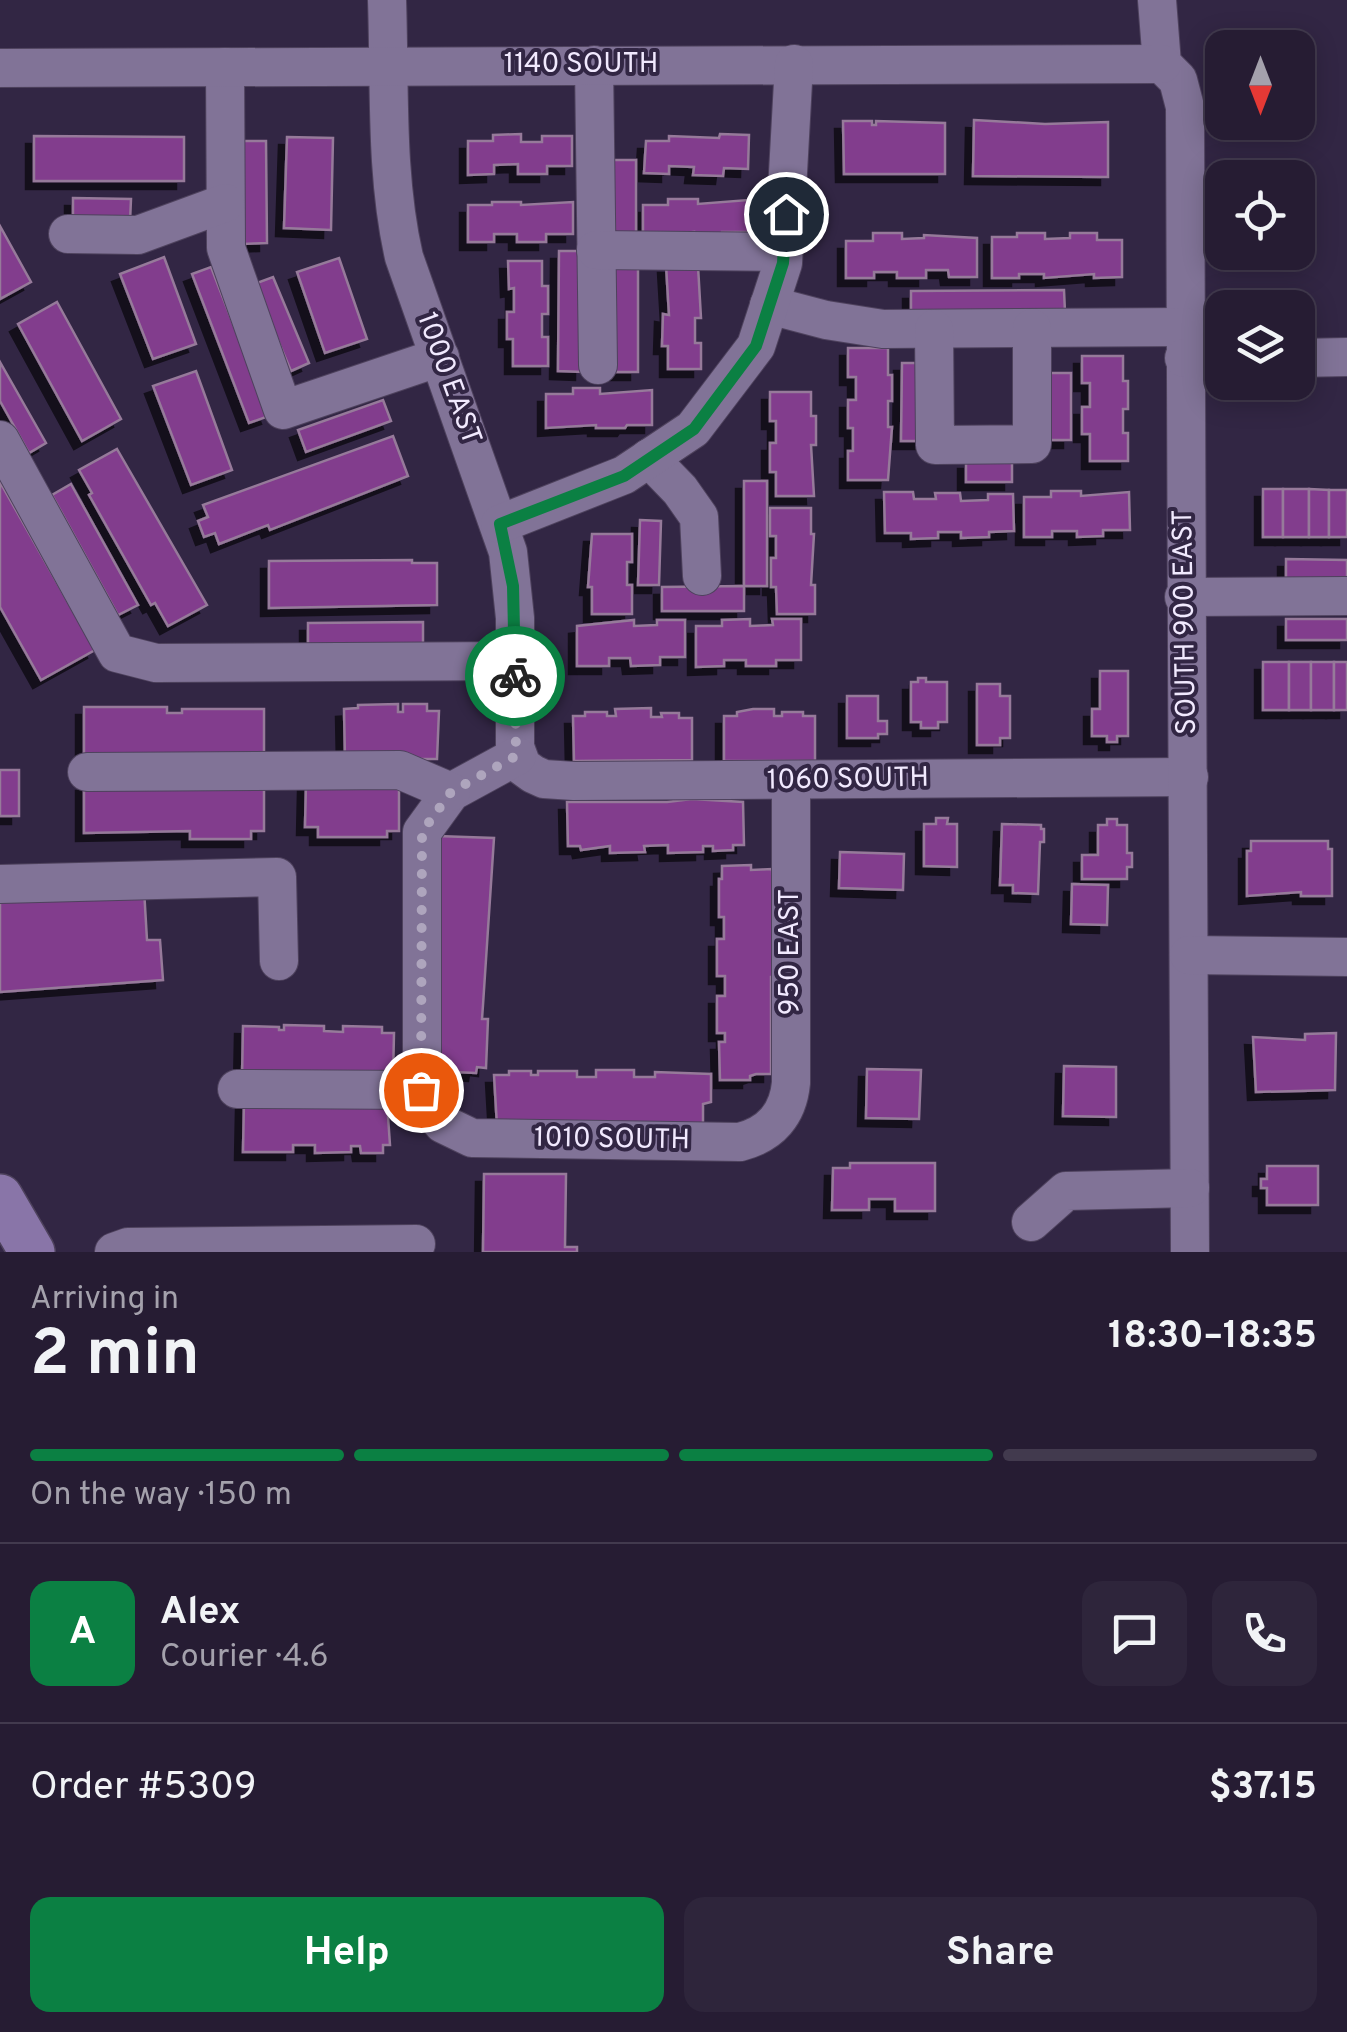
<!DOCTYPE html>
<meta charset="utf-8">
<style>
:root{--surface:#261c33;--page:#2e253b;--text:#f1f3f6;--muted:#a4a1ac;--line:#423a4e;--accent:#0b8043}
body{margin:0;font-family:Overpass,sans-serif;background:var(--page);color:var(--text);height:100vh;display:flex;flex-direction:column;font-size:38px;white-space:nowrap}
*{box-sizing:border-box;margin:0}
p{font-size:32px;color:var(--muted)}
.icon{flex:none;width:55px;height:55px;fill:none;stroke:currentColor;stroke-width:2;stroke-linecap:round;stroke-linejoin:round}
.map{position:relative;height:1252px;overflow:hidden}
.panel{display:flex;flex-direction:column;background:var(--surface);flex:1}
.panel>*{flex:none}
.needle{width:65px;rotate:180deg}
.fabs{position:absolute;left:1205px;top:30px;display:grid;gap:20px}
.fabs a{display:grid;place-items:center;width:110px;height:110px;border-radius:20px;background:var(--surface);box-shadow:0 5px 25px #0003,0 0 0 2px var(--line);font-size:50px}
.pin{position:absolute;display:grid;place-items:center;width:85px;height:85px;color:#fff;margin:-42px;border:5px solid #fff;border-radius:50%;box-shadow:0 2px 10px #0007}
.courier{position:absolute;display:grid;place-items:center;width:100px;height:100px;margin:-50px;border:8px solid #0b8043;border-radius:50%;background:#fff;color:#222;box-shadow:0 2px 12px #0007}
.summary em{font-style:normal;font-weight:700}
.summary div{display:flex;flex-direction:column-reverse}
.summary{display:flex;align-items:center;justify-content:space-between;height:170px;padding:0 30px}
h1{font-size:65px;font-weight:700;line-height:75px}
.bar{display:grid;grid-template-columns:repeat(4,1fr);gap:15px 10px;align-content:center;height:120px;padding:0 30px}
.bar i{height:12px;border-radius:8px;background:var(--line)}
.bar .active{background:var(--accent)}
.bar p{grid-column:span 4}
.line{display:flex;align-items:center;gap:25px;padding:0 30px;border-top:2px solid var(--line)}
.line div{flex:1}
.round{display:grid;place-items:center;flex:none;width:105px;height:105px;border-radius:20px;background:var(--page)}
.cta{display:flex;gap:20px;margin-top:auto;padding:20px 30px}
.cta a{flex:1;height:115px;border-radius:20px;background:var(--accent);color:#fff;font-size:40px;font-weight:700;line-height:115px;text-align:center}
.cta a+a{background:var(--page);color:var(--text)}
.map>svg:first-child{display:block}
</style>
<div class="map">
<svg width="1347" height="1252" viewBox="0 0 1347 1252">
<defs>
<filter id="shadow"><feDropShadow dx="-8" dy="8" stdDeviation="0" flood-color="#0009"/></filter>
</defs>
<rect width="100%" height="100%" fill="#322644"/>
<g fill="#823d8d" stroke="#967a9a" stroke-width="2.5" filter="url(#shadow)">
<path d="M974,120l71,4 63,-2v55l-135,-1z"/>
<path d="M843,121h29v4h4v-4l69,2v51h-101z"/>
<path d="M521,134v8h21v-6h30v30h-25v8h-29v-10l-24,1v9l-26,1v-34h25v-6z"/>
<path d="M720,134l29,1 -1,34 -24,-1 -1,8 -30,-1 1,-8 -25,-1v8l-25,-1 2,-32h23v-5l50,2z"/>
<path d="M34,136l150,1v44h-150z"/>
<path d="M287,137l46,1 -2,92 -47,-2z"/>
<path d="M242,141h24l1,102 -24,1z"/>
<rect x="613" y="160" width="23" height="78"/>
<path d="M73,198l58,1 -1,23 -57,-1z"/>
<path d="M668,199h30v5l50,-4 1,32h-27v5l-28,1v-6l-51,6v-33h25z"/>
<path d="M492,202h29v3l52,-3v32h-27v8h-29v-8h-23v8h-26v-37h24z"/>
<path d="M0,226l31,56 -31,17z"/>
<path d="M873,233h29v6l22,-1v-3l53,3v39h-28l-1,-7h-22v8h-29v-6h-23v6h-28v-37h27z"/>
<path d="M1017,233h28v6l25,-1v-5h27v7h25v37l-28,1v-4l-50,4v-4h-25v4h-27v-41h25z"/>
<path d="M559,251h25l-1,121 -25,-1z"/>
<path d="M164,257l32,87 -43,15 -33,-85z"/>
<path d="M339,258l28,81 -42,14 -28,-81z"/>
<path d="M508,261h34v25h6v28h-6v23h6v29h-35v-27h-6v-27h7v-24l-5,1z"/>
<path d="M612,261h26v111h-25z"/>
<path d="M666,265l32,1 3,52h-6v25h6v26h-33v-23h-6l1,-32 6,1z"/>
<path d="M211,267l58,149 -20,7 -57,-149z"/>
<path d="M273,277l36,86 -18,8 -37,-87z"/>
<path d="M1064,290l1,22 -154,1v-22z"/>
<path d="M57,302l64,117 -39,22 -64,-117z"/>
<path d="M848,348h40v27h4v26h-4v26h4l-4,53h-40v-29h5v-23h-5v-28h8v-23h-8z"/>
<path d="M1082,356h41v25h5v28h-5v24h5v28h-38v-27h-8v-27h8v-24h-8z"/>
<path d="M0,362l46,81 -17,10 -29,-52z"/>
<path d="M902,363h22v78h-23z"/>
<path d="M196,371l36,99 -41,15 -38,-99z"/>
<rect x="1049" y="373" width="22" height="67"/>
<path d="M573,388h27v6l52,-4v35h-25l-2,3h-29v-3l-50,3v-34h27z"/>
<path d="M770,392h41v24h5v29h-5l3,51h-38v-24h-6v-29h6v-22h-6z"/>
<path d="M383,400l8,21 -85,31 -8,-22z"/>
<path d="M393,436l15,40 -138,54 -2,-5 -49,19 -4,-11 -11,4 -6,-16 10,-4 -5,-12z"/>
<path d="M117,449l90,156 -39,21 -13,-23 -4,2 -62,-110 3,-2 -13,-23z"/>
<rect x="966" y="461" width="46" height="21"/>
<rect x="744" y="481" width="23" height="105"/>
<path d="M0,482l95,168 -54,30 -41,-73z"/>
<path d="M71,484l67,121 -20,10 -66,-120z"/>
<rect x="1263" y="489" width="20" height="48"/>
<rect x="1283" y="489" width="26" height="48"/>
<path d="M1309,489l20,1v47h-20z"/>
<rect x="1329" y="490" width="18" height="47"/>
<path d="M1051,491h30v5l48,-4 1,38h-27v6l-26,1v-6h-25v6h-28v-40h27z"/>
<path d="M884,492h29l1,7h22l-1,-6h25l1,8 27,-1v-6h25l1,37 -25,1v5l-28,1v-6h-23v6l-27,1v-6h-26z"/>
<path d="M770,508h41v26h3l-3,51h4v29h-38l-1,-27h-5v-29h5v-22h-6z"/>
<path d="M640,520l21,1 -2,64h-21z"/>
<path d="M592,534h40v28h-5v23h5v29h-40v-27h-4z"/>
<path d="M1286,559l61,1v22l-61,-1z"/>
<path d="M412,560v3h25v42l-168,3v-47z"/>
<path d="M744,586v25h-82v-24z"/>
<path d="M750,619v7l23,-1 -1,-6h29v41h-25v6h-30v-6h-22v6l-28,1v-41h26v-6z"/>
<rect x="1286" y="619" width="61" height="21"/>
<path d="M634,620v6l23,-1v-5h28v37h-25v8l-29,1 -1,-8h-21v8h-32v-40z"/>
<path d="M423,622v24h-115v-23z"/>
<rect x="1263" y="662" width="26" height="48"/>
<rect x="1289" y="662" width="22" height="48"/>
<rect x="1311" y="662" width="23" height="48"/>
<rect x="1334" y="662" width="13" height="48"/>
<path d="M1100,671h28v65h-11v6h-10v-6h-15v-27h8z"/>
<path d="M918,678h8v4h21v40h-9v6h-17v-6h-10v-40h7z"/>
<path d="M977,684h23v12h10v42h-10v7h-23z"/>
<path d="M847,696h31v25h9v13h-9v4h-31z"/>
<path d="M398,704v8h5v-8h24v7h12l-2,48h-92l-1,-50 14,-1v-3z"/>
<path d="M84,707h83v6h15v-4h82v53l-180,-1z"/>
<path d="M651,708v9h11l-1,-4h18v5h13v42l-118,1 -1,-45h12v-4h22v4h9l-1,-7z"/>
<path d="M753,709h21v7h8v-4h21v4h12v45h-91v-45h13v-4z"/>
<rect x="0" y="770" width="19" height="46"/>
<path d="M84,783h180v48h-13v8h-61v-8l-106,2z"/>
<path d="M306,783h93v48h-12v6h-69v-10h-13z"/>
<path d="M692,799l51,3 1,43h-11v5l-20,1v-5h-10v6l-35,1v-8l-24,1 1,6 -35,1v-7l-29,4 -1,-4h-12l-1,-44h100z"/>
<path d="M936,818h12l-1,6h10v43l-33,-1v-42h12z"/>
<path d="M1107,819h10v6h10v28h5v14h-5v12h-45v-24h16v-30h9z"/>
<path d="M1002,824l39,1v4h3v13h-4l-2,52 -25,-1v-8h-13z"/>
<path d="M437,836l57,2 -11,167 -1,14h6l-2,49 -9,-1 -1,6 -46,-2z"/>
<path d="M1251,841h77v8h4v47h-31v-4l-54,4v-45h4z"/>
<path d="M840,852l64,2 -1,36 -64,-2z"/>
<path d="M751,865v5l21,-1 4,108h-5v97h-15l-6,2v4h-30l-1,-38h6v-9h-8v-37h8v-20h-8v-37h7v-22h-5v-38h3v-13z"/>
<path d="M1072,884l36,1 -1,40 -36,-1z"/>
<path d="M144,889l3,51h13l3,40 -163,12v-93z"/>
<path d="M284,1025l40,1v5l19,1v-6l39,1v6h12l-1,46 -151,-1 1,-52 36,1v3h5z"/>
<path d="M1336,1033l-1,57 -79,2 -3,-55 52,3v-6z"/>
<path d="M1064,1066l52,1v50l-53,-1z"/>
<path d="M867,1069l54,1 -2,49 -53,-1z"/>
<path d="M596,1070h38v7h21v-5l56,2v28l-8,2v19l-206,3 -3,-51h15v-4h22v4h7v-4h39v6h19z"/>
<path d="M244,1101l143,1 3,43h-7v8h-22l-1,-7h-9v6l-36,1v-8h-22v7h-50z"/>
<path d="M850,1163h85v48h-40v-12h-26v11h-37l1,-42h17z"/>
<path d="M1267,1166h51v39h-51v-17h-6v-9h6z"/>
<path d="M484,1174h82l-1,73h12v5h-94z"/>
</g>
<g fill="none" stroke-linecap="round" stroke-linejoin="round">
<g stroke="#4e425d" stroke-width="40">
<g id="minor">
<path d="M387,0c3,86 -2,174 17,257l104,295 7,66v129l7,19 11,8 11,5 30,2 615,-4"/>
<path d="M1157,0l5,64 16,16 7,27c0,382 4,763 5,1145"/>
<path d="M594,65l4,300"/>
<path d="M225,67l1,181 57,162 157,-53"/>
<path d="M0,68l1162,-4"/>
<path d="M68,234l70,1 87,-32"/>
<path d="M596,250l187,2"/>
<path d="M769,305l57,15 57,9 302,-2"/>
<path d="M934,329l1,116 97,-1v-116"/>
<path d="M1184,358h38"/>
<path d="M1298,358l49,-1"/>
<path d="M0,440l117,213 39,10 360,-2"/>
<path d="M649,458l31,32 19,27 3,59"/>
<path d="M500,524l124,-49 69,-46 63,-83 27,-83 11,-199"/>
<path d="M1184,597l163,-1"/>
<path d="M517,756l-66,36 -29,40v267l21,25 29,14 268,4c31,-8 48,-28 51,-59v-302"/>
<path d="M87,772l313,-2 51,22"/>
<path d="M0,884l277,-7 2,84"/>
<path d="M1189,955l158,2"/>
<path d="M237,1089l184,1"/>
<path d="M1031,1222l35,-31 124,-3"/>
<path d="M114,1252l14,-5 288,-3"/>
</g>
</g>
<g stroke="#4e425d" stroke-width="48">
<path id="major" d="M0,1197l32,55"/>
</g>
<use href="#minor" stroke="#817397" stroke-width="38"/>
<use href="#major" stroke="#8975a8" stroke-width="45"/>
</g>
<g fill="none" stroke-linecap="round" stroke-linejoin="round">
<path stroke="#aea5bd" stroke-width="10" stroke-dasharray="0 18" d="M421,1090l1,-258 29,-40 65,-36 -1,-80"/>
<path stroke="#0b8043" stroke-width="12" d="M515,676l-2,-90 -13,-62 124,-48 70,-47 62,-83 27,-83 3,-49"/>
</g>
<g text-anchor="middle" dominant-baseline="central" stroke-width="8" stroke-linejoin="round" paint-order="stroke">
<g font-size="28" fill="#f1e9fe" stroke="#322644">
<text x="581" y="65">1140 SOUTH</text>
<text transform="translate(448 379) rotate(70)">1000 EAST</text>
<text transform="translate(1186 622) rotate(-91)">SOUTH 900 EAST</text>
<text transform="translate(848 780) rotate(-1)">1060 SOUTH</text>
<text transform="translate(791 952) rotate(-90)">950 EAST</text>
<text transform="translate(612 1140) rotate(1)">1010 SOUTH</text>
</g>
</g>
</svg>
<div class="fabs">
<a><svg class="needle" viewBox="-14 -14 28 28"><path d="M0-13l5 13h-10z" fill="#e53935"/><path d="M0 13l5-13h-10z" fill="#a4a1ac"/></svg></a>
<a><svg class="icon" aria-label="locate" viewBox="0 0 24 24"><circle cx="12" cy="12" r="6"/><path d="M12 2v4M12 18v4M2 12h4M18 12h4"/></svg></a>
<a><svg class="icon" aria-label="layers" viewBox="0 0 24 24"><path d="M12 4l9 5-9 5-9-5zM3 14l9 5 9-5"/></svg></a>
</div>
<div class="pin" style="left:421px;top:1090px;background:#ea580c"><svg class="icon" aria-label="bag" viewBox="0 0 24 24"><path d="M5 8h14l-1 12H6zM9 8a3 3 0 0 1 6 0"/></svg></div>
<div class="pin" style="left:786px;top:214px;background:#1f2937"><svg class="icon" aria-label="home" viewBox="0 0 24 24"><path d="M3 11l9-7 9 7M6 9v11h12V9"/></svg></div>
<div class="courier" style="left:515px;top:676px"><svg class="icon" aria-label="bike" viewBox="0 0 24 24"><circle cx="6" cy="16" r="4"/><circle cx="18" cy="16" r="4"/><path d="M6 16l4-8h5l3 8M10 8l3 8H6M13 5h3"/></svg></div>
</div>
<section class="panel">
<div class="summary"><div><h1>2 min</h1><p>Arriving in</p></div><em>18:30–18:35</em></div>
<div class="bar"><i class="active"></i><i class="active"></i><i class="active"></i><i></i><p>On the way · 150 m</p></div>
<div class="line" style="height:180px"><b class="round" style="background:var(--accent);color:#fff">A</b><div><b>Alex</b><p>Courier · 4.6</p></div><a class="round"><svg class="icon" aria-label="chat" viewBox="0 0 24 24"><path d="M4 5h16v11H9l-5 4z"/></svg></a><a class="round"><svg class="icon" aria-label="phone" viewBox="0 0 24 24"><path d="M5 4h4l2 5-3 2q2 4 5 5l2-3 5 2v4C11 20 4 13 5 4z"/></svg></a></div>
<div class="line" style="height:130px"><div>Order #5309</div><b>$37.15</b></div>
<div class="cta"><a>Help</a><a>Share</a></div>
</section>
